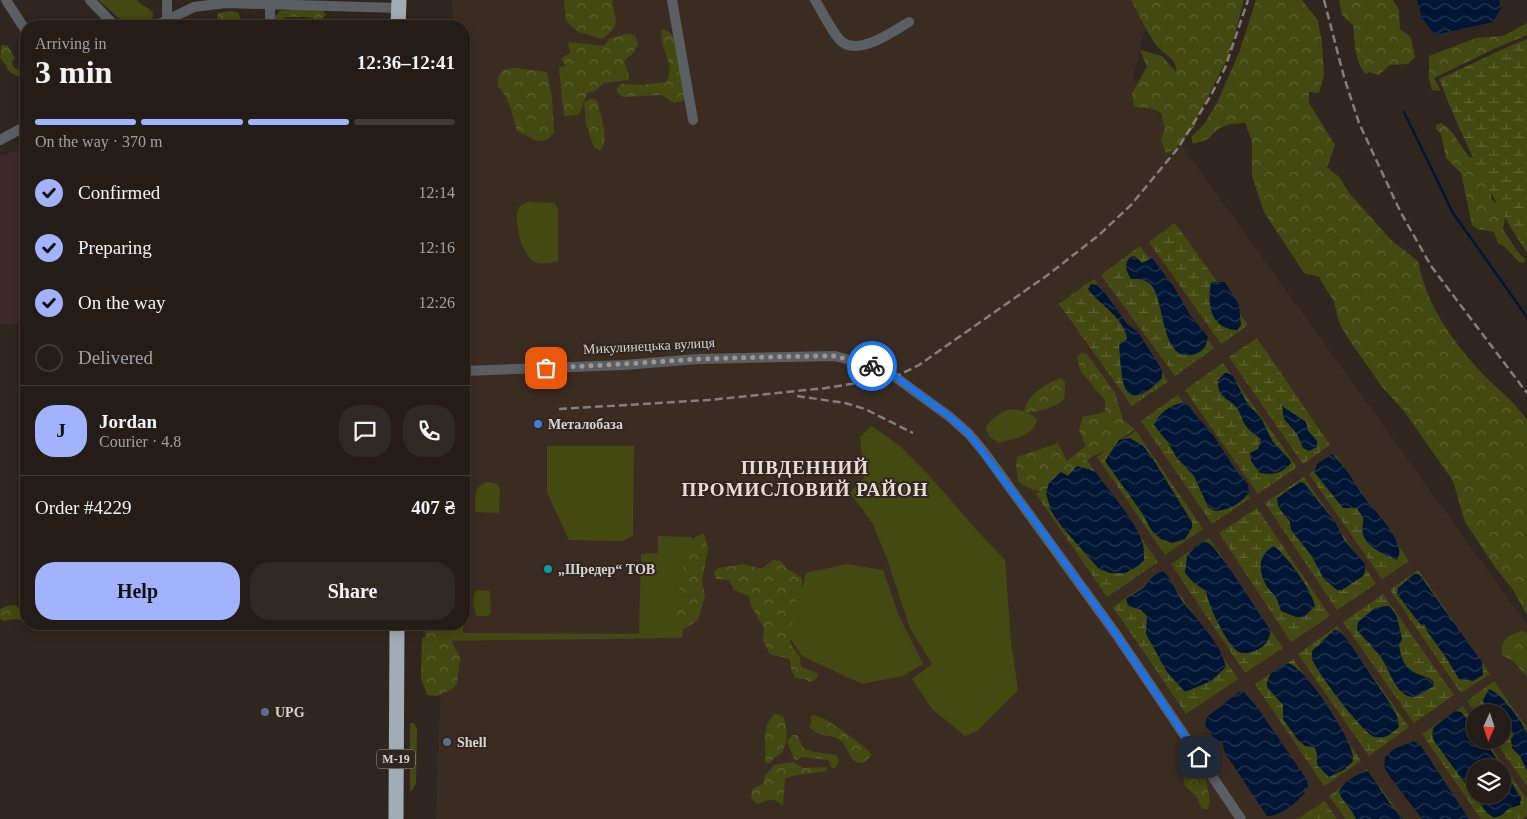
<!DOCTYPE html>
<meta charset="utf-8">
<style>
:root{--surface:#231c17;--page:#2f2924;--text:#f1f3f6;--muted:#a3a1a1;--line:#403a36;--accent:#a2b2fd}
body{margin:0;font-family:Georgia,serif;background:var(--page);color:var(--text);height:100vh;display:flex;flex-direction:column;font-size:19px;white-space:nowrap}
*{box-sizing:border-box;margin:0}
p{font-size:16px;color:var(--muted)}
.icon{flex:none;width:28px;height:28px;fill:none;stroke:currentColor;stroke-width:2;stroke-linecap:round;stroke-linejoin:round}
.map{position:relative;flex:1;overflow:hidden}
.drawer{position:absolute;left:20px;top:20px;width:450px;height:610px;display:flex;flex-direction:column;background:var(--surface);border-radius:20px;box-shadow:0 2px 12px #0003,0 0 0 1px var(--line)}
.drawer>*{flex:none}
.needle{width:32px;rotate:183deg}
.fabs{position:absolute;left:1466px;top:704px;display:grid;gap:10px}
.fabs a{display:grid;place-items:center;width:45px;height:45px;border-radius:50%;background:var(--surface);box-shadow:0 2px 12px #0003,0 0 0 1px var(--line);font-size:25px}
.pin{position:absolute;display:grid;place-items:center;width:42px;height:42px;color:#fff;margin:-21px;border-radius:10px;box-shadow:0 2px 8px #0006}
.courier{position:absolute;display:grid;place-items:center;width:50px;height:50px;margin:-25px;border:4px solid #1a73e8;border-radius:50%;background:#fff;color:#222;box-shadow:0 1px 6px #0007}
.headline em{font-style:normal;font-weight:600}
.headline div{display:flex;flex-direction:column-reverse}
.headline{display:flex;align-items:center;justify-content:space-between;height:85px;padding:0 15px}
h1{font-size:32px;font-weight:600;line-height:38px}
.bar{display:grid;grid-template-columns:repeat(4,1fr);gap:8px 5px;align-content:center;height:60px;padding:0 15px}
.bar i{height:6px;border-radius:4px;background:var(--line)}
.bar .current{background:var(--accent)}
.bar p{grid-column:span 4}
.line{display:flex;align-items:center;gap:12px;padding:0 15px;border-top:1px solid var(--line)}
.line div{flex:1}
.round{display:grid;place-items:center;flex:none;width:52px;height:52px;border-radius:20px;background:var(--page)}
ol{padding:0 15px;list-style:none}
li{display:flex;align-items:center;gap:15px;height:55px}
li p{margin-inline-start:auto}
li .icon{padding:5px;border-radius:50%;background:var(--accent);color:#111;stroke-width:4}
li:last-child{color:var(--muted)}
li i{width:28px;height:28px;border:2px solid var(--line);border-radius:50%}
.cta{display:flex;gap:10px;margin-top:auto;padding:10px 15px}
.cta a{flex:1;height:58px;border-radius:20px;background:var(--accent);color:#111;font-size:20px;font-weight:600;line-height:58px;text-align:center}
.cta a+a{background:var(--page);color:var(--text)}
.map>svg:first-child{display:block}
</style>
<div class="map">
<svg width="1527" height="819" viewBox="0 0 1527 819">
<defs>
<pattern id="forest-crowns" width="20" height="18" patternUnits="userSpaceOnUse" patternTransform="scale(1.25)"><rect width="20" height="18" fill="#424a11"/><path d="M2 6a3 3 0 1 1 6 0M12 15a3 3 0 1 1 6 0" fill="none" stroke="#5d6332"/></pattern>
<pattern id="wetland-marsh" width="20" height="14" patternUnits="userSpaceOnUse" patternTransform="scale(1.25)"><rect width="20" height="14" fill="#424a11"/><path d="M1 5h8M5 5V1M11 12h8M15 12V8" fill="none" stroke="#5d6332"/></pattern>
<pattern id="water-waves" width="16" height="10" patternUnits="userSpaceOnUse" patternTransform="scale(1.25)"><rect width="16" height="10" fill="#001534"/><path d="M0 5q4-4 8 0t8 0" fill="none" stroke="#253650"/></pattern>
</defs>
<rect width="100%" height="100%" fill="#2f261f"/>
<path fill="#3d2929" d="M26,148v176h-26v-168z"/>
<path fill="#3b2c22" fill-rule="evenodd" d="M452,0h700l-19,78 394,547v194h-1091l7,-195h21v-598h-11zM1475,712h27v28h-27zM1475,768h27v27h-27z"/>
<g fill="#424a11">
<path d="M98,0h39c4,6 10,6 16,13l-1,6 -16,7h-8z"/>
<path d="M528,202l27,1 3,6v52c-6,2 -17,4 -23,1 -12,-4 -22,-41 -17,-53 2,-4 6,-5 10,-7z"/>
<path d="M470,398l-3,98 -2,5v31l-1,-109z"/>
<path d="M1011,409c11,1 19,3 26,11 -4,17 -24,19 -39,23l-9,-7 -3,-7c3,-10 15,-17 25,-20z"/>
<path d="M872,426l29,21 26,26 54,62 24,25 6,82 7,48 -41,41 -12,5 -33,-27 -20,-30 20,-15 -22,-36 -23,-69 -14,-35 -23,-31 14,-15 -4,-41z"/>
<path d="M547,446h87l-1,90 -11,5 -53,-1 -22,-48z"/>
<path d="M488,482l9,2 3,5 -1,24 -24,-1c1,-14 -3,-26 13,-30z"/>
<path d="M658,536l34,1 -10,101 -257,3v-17h38v9l176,1 2,-80 17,-1z"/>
<path d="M847,564l36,6 16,46 24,48 -20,12 -41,8 -60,-28 -18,-27 4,-41 15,-2 3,-13z"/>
<path d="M476,590l14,1 1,22 -3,3h-11c-4,-7 -5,-18 -1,-26z"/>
<path d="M410,723h4l3,6 -1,54 -4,8h-2z"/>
</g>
<g fill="url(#forest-crowns)">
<path d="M564,0h48c3,22 10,25 -10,39l-24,-7 -12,-11z"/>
<path d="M1131,0h113l-15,55 -34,67 1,3 -22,25 -8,3 -5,-13 4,-12 -4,-15 -10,-5 -17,-1 -2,-14 15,-26 -7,-17 22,6 14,16c2,-13 -13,-18 -20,-27 -10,-14 -17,-31 -25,-45z"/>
<path d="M1256,0h46l16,21 4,22 2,32 -5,18 -10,-1v11l26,42 -8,22 12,10 11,17 41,46 27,21c8,43 34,80 64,112 15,16 32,28 45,47v195l-14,-25 -18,-23 -30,-45 -12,-41 -49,-70 -22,-24 -36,-52 -7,-13 -5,-20 -15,-25 -15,-4 -40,-61 -12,-36v-35l-7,-18 -15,1 -12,5 -10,10 -15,5 -2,-7 13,-13 13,-21 23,-53z"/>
<path d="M1339,0h54l6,10 1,19 11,8 4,20 -7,7 -18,1 -11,10 -10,-3 -3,2c-12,-12 -11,-33 -13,-49l-11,-10z"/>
<path d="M302,9l21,1 3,5 -6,5 -14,-3h-21l-3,6v3h-7v-10l5,-5z"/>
<path d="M232,11l7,2 1,7 -2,6 -15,-1 -6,-4 1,-8z"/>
<path d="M1527,23v12l-31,13 -62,30 7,13 -9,-1 -3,-11v-23l47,-18 27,-2z"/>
<path d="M662,29l7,3 7,8 9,57 -2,4 -9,2 -12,-8 -39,2 -6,-5v-4l5,-4 19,1 25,-3c12,-16 -9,-35 -4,-53z"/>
<path d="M627,34l8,1 3,9 -5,9 -9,8 5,15 -1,4 -24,3 -9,8 -8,2 -8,22 -15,1 -5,-49 7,-1 -5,-7 9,-6 -2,-11 36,4 5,-7z"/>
<path d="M1,45l7,1 7,12 -3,3 2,7 7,2 2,7c-19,-4 -12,-8 -23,-19z"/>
<path d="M515,68l32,4 5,25 2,36 -7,7 -10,1 -20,-10c-5,-17 -7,-32 -19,-45v-9l5,-7z"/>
<path d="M590,99l6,1 2,4c3,13 12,36 2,47l-6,-4 -8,-23 -2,-21z"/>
<path d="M1441,123c14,8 18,22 28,34l10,1 12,26v15l15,11 -3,20c8,10 12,21 22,29l-1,4 -5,-1 -14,-15 -7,-4 -4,-11 -17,-3 -5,-4 -11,-52 -15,-15 -5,-24 -5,-5v-4z"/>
<path d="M1081,353l5,1 4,4 25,35 8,27 12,9 -16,11 -3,9c-7,3 -17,3 -23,7 -25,17 -42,52 -75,25l-2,-15 1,-9 41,-14 9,18 19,-15 -7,-16 4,-13 22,-5v-11l-25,-31 -3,-13z"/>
<path d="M1061,378l4,4c0,5 0,12 -1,16 -3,8 -33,17 -40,14 3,-17 21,-28 37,-34z"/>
<path d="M704,534l4,14 -6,33 3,15 -7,24 -12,8 -9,3 -3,-2c3,-20 8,-76 19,-90 3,-3 7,-4 11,-5z"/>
<path d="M773,560l8,1 5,7 16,10 -1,18c-13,13 -9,14 -8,30 0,6 -2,12 -3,17l10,14 1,10 16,6 1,2 -3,5 -5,2 -5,-3 -10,-1 -4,-10 -1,-9 -20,-5 -7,-13 1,-13 -13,-22 -2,-10 -15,-6 -5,-10 -13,-1 -2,-6 4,-5 27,-4 16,5z"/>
<path d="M15,605l5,4 6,-1v13l-11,-2 -12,2 -3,-3v-9l7,-3z"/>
<path d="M439,630l4,1 9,9 1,5 7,12 -3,27 -6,6 -14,6 -10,-1 -6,-17 1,-39 6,-6z"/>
<path d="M1522,631l5,2v44l-14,-16 -11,-6c-1,-16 6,-19 20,-24z"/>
<path d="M775,714l8,2c4,10 6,26 -1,36 -4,4 -9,6 -12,11h-5c2,-17 -5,-37 10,-49z"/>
<path d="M811,715c4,1 8,1 12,3 8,4 46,31 49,37l-9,8c-14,0 -13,-12 -21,-21 -6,-8 -15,-4 -22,-8 -4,-1 -7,-4 -10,-6l1,-5z"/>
<path d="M793,735h4l7,14 11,3 21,3c4,5 2,9 -1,13h-3l-4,-8 -26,-3 -7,4 -8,-19z"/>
<path d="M793,762l10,6 24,-1v4l-35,5 -7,3 -2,27c-8,-9 -16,-6 -26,-2l-6,-6 1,-9 11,-5 2,-8 9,-11z"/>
<path d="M1188,775h14l4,4 4,22 -2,8h-6l-6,-13 -11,-10 -2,-9z"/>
</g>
<g fill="url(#wetland-marsh)" fill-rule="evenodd">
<path d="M1527,39v214c-36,-54 -64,-113 -88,-174l73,-34z"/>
<path d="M1175,223l73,102 -27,19 -72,-102z"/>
<path d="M1140,246l74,102 -39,28 -74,-101z"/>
<path d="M1094,279l74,102 -36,25 -73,-102z"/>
<path d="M1257,338l73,107 -27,19 -74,-107z"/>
<path d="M1223,363l74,104 -39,27 -73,-104z"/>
<path d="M1178,395l72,103 -38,26 -71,-103z"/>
<path d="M1136,431l67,98 -38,26 -68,-98z"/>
<path d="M1336,455l73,106 -27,18 -73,-105z"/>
<path d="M1086,459l72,103 -51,35 -71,-103z"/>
<path d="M1304,477l72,107 -39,26 -72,-107z"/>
<path d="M1257,508l73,108 -39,26 -72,-109z"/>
<path d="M1209,538l74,110 -38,25 -74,-109z"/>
<path d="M1418,570l72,104 -29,19 -71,-103z"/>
<path d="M1164,572l74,107 -52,35 -73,-107z"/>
<path d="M1383,594l71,101 -40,28 -71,-101z"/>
<path d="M1337,626l72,101 -40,29 -71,-102z"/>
<path d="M1293,659l68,102 -37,25 -69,-102z"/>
<path d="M1494,681l33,47v58l-33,-46h8v-28h-27l-8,-11z"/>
<path d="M1463,706l12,18v16h11l41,59v17l-4,3h-42l-59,-85zM1475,768h27v27h-27z"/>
<path d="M1367,769l36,50h-57l-17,-23z"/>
<path d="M1325,801l12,18h-40z"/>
</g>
<g fill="url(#water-waves)">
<path d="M1417,0h82l2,8 -8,14 -58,13 -13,-17z"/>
<path d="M1131,256l5,1 6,6 10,-5 22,29 16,28 18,22c-2,9 -4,14 -13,17 -34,11 -30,-52 -43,-68 -6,-7 -12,-7 -21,-7 -5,-10 -8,-14 0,-23z"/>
<path d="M1211,282h14l14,23 2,20 -4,5c-27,-1 -30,-26 -26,-48z"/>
<path d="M1091,284l6,1 8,8 22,31 11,8 24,38v8c-42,43 -40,-1 -43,-34l8,-5c-2,-20 -25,-33 -37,-47l-2,-3z"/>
<path d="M1225,373h3l5,3 14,27 14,15 12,24 17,18 1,3c-10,11 -17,12 -31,10l-9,-12 -1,-8 8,-4 3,-10c-5,-4 -12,-8 -15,-13 -4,-5 -5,-12 -9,-18 -9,-11 -20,-10 -19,-28z"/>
<path d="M1182,403l6,1 5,8 18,20 26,40 11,12 1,9c-9,11 -20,17 -34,18l-7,-4 -14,-31 -17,-18 -10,-17 -13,-16c5,-12 16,-20 28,-22z"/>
<path d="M1282,406l24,16 2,9 9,10v6l-8,4 -6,-3 -6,-14 -13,-15z"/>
<path d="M1130,438l13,8 10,13 39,63v6l-7,11 -13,4 -11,-4 -9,-8 -10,-18 -37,-52 14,-21z"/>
<path d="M1332,454c14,13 18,22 28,37 12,19 33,35 39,58 1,4 0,7 -2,11 -12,-6 -31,-12 -34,-26 -3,-13 6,-12 -7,-26h-13l-29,-36 3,-8z"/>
<path d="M1077,466l18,5c15,22 40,48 48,73 1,5 1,11 1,16l-6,6 -13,7h-15l-11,-4 -37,-42 -11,-16 -5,-18 3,-10 12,-11 7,4z"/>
<path d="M1300,482l4,1 31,39 10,19 20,23v8l-2,4 -21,14h-5l-13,-11 -13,-24 -20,-25 -1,-8 -12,-15 -1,-9z"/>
<path d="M1204,542l6,1 18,23 43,65c-3,11 -6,16 -17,20 -5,2 -9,3 -15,1 -12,-6 -31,-47 -33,-61l-13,-9 -8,-9 2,-17 11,-12z"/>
<path d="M1274,546c15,13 36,41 41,60l-11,11h-8l-15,-6c-2,-5 -3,-11 -6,-15 -2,-3 -6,-6 -8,-9 -9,-16 -10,-32 7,-41z"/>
<path d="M1161,572h3c8,8 11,18 17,27 15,21 39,42 45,68l-15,14 -26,11 -18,-20 -21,-38 1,-18 -6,-6 -13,-4 -2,-7c5,-4 12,-7 17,-11 6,-6 9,-13 18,-16z"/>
<path d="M1414,574h5l63,88 1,13 -10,6 -14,-2 -12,-20 -20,-28 -2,-6 -5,-1 -23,-30 1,-6z"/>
<path d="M1386,606h4l7,11 5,22 -3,6c3,18 7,25 24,31 5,2 7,2 11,6l-1,5c-7,2 -13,10 -20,10 -18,-1 -24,-30 -33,-41 -7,-9 -16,-17 -23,-26l1,-8 17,-14z"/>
<path d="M1334,630l5,1 8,8 44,66 6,11 2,11c-8,6 -11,12 -24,10 -10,-1 -59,-66 -63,-78 0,-1 0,-7 0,-8z"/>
<path d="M1288,663c18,5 55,65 62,83 2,5 3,10 3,15l-8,8 -16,8 -12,-12v-12l-3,-6 -9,-1 -7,-6 -15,-21v-14l-16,-18c0,-17 9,-16 21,-24z"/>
<path d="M1489,689c12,4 34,33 38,45 0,9 0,27 0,37l-7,-15 -8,-8 -1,-9 3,-4 -4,-6 -7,-4 -1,-13h-9l-8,-7 -2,-5z"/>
<path d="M1243,691l14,16 50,73 1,7 -4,2 1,4c-4,3 -6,6 -9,9 -7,6 -20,15 -29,14l-42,-63 -3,-12h-6l-11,-15 2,-9 32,-25z"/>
<path d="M1455,711l6,1 14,16v12h9l18,27 -27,1v27h27l1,-26 18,29 -1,7 -12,4 -6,6 -8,3 -7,-5 -53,-72 -2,-8 2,-6z"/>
<path d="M1414,741l7,5 48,73h-47l-31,-41 -7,-11 1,-10 9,-8z"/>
<path d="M1368,771c12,16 21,34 35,48h-47c-4,-10 -12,-16 -17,-26 2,-10 19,-20 29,-22z"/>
</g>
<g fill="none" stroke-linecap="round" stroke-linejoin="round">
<path stroke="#001534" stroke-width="2.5" d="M1404,112l49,101 74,104"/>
<g stroke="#5b5f63" stroke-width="10">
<path d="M6,0l20,31"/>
<path d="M90,0l25,26"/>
<path d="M270,0v26"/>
<path d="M672,0l21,120"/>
<path d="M815,0c8,13 15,28 24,39 17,20 54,-8 70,-17"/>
<path d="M167,24v-24"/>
<path d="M155,26l39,-19 31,-4 174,5"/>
<path d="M0,140l26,-14"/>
<path d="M464,371l160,-6 74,-6 137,-3 41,11 19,10 55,40 19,17 15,18 132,182 125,185"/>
</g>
<g stroke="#a2acb5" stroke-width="15">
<path d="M398,26l1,-26"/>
<path d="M396,819l1,-195"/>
</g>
<g stroke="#867e78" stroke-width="2.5" stroke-dasharray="8 4" stroke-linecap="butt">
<path d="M1324,0l20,77 15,46 41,88 31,55 96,127"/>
<path d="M797,396l48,7 20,6 48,24"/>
<path d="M559,409l150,-9 117,-12 69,-11 24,-12 130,-91 50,-39 32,-30 47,-57 32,-51 15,-29 23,-68"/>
</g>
</g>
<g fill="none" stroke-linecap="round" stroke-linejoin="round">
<path stroke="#9e9691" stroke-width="5" stroke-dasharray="0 9" d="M546,368l78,-4 74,-5 114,-3h23l37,10"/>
<path stroke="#1a73e8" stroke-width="6" d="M872,366l24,11 54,40 19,17 70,93 77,107 83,123"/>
</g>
<circle fill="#3f7fe0" stroke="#2f261f" stroke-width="2" cx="538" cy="424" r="5"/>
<circle fill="#0f9aa8" stroke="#2f261f" stroke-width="2" cx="548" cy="569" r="5"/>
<g fill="#5c6f8a" stroke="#2f261f" stroke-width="2">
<circle cx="265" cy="712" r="5"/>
<circle cx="447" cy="742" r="5"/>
</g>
<g text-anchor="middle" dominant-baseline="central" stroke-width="4" stroke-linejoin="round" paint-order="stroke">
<rect fill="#2f261f" stroke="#a69f9a" stroke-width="1" x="377" y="749.5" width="38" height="19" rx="4"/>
<g font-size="12" font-weight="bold" fill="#d9d3ce">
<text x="396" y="759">М-19</text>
</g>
<g font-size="14" fill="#d9d3ce" stroke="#2f261f">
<text transform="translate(649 346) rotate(-3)">Микулинецька вулиця</text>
</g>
<g font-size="14" font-weight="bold" fill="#d9d3ce" stroke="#2f261f" text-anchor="start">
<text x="548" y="424">Металобаза</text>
<text x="558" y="569">„Шредер“ ТОВ</text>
<text x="275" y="712">UPG</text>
<text x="457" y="742">Shell</text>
</g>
<g font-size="19" font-weight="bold" letter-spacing="1" fill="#e8dcd3" stroke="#2f261f">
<text x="805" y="467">ПІВДЕННИЙ<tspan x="805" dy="22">ПРОМИСЛОВИЙ РАЙОН</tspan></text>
</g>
</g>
</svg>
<div class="fabs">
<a><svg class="needle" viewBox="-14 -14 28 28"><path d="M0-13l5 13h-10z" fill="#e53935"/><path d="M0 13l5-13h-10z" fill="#a3a1a1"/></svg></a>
<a><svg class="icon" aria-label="layers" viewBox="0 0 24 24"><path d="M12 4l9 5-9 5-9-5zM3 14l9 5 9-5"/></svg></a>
</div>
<div class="pin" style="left:546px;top:368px;background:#ea580c"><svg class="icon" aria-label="bag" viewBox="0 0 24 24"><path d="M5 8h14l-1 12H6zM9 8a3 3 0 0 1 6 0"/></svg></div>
<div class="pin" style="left:1199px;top:757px;background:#1f2937"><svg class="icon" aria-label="home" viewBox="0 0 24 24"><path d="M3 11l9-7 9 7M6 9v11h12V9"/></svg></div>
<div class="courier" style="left:872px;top:366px"><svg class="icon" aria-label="bike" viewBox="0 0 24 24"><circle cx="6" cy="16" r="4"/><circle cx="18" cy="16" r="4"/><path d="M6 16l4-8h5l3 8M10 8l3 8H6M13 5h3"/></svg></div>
<section class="drawer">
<div class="headline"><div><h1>3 min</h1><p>Arriving in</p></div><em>12:36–12:41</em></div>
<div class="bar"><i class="current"></i><i class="current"></i><i class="current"></i><i></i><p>On the way · 370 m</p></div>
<ol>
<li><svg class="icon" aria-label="check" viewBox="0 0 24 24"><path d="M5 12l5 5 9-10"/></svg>Confirmed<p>12:14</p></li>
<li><svg class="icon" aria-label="check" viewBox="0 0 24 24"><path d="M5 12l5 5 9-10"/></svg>Preparing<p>12:16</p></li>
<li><svg class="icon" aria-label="check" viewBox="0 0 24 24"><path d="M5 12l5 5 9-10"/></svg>On the way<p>12:26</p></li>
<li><i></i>Delivered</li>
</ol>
<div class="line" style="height:90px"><b class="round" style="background:var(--accent);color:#111">J</b><div><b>Jordan</b><p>Courier · 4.8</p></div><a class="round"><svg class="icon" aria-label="chat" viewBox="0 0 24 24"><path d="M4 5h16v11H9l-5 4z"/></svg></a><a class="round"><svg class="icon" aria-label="phone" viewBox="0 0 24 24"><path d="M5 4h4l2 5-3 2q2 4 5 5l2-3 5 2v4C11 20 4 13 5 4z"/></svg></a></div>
<div class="line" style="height:65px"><div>Order #4229</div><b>407 ₴</b></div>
<div class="cta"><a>Help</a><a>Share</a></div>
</section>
</div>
